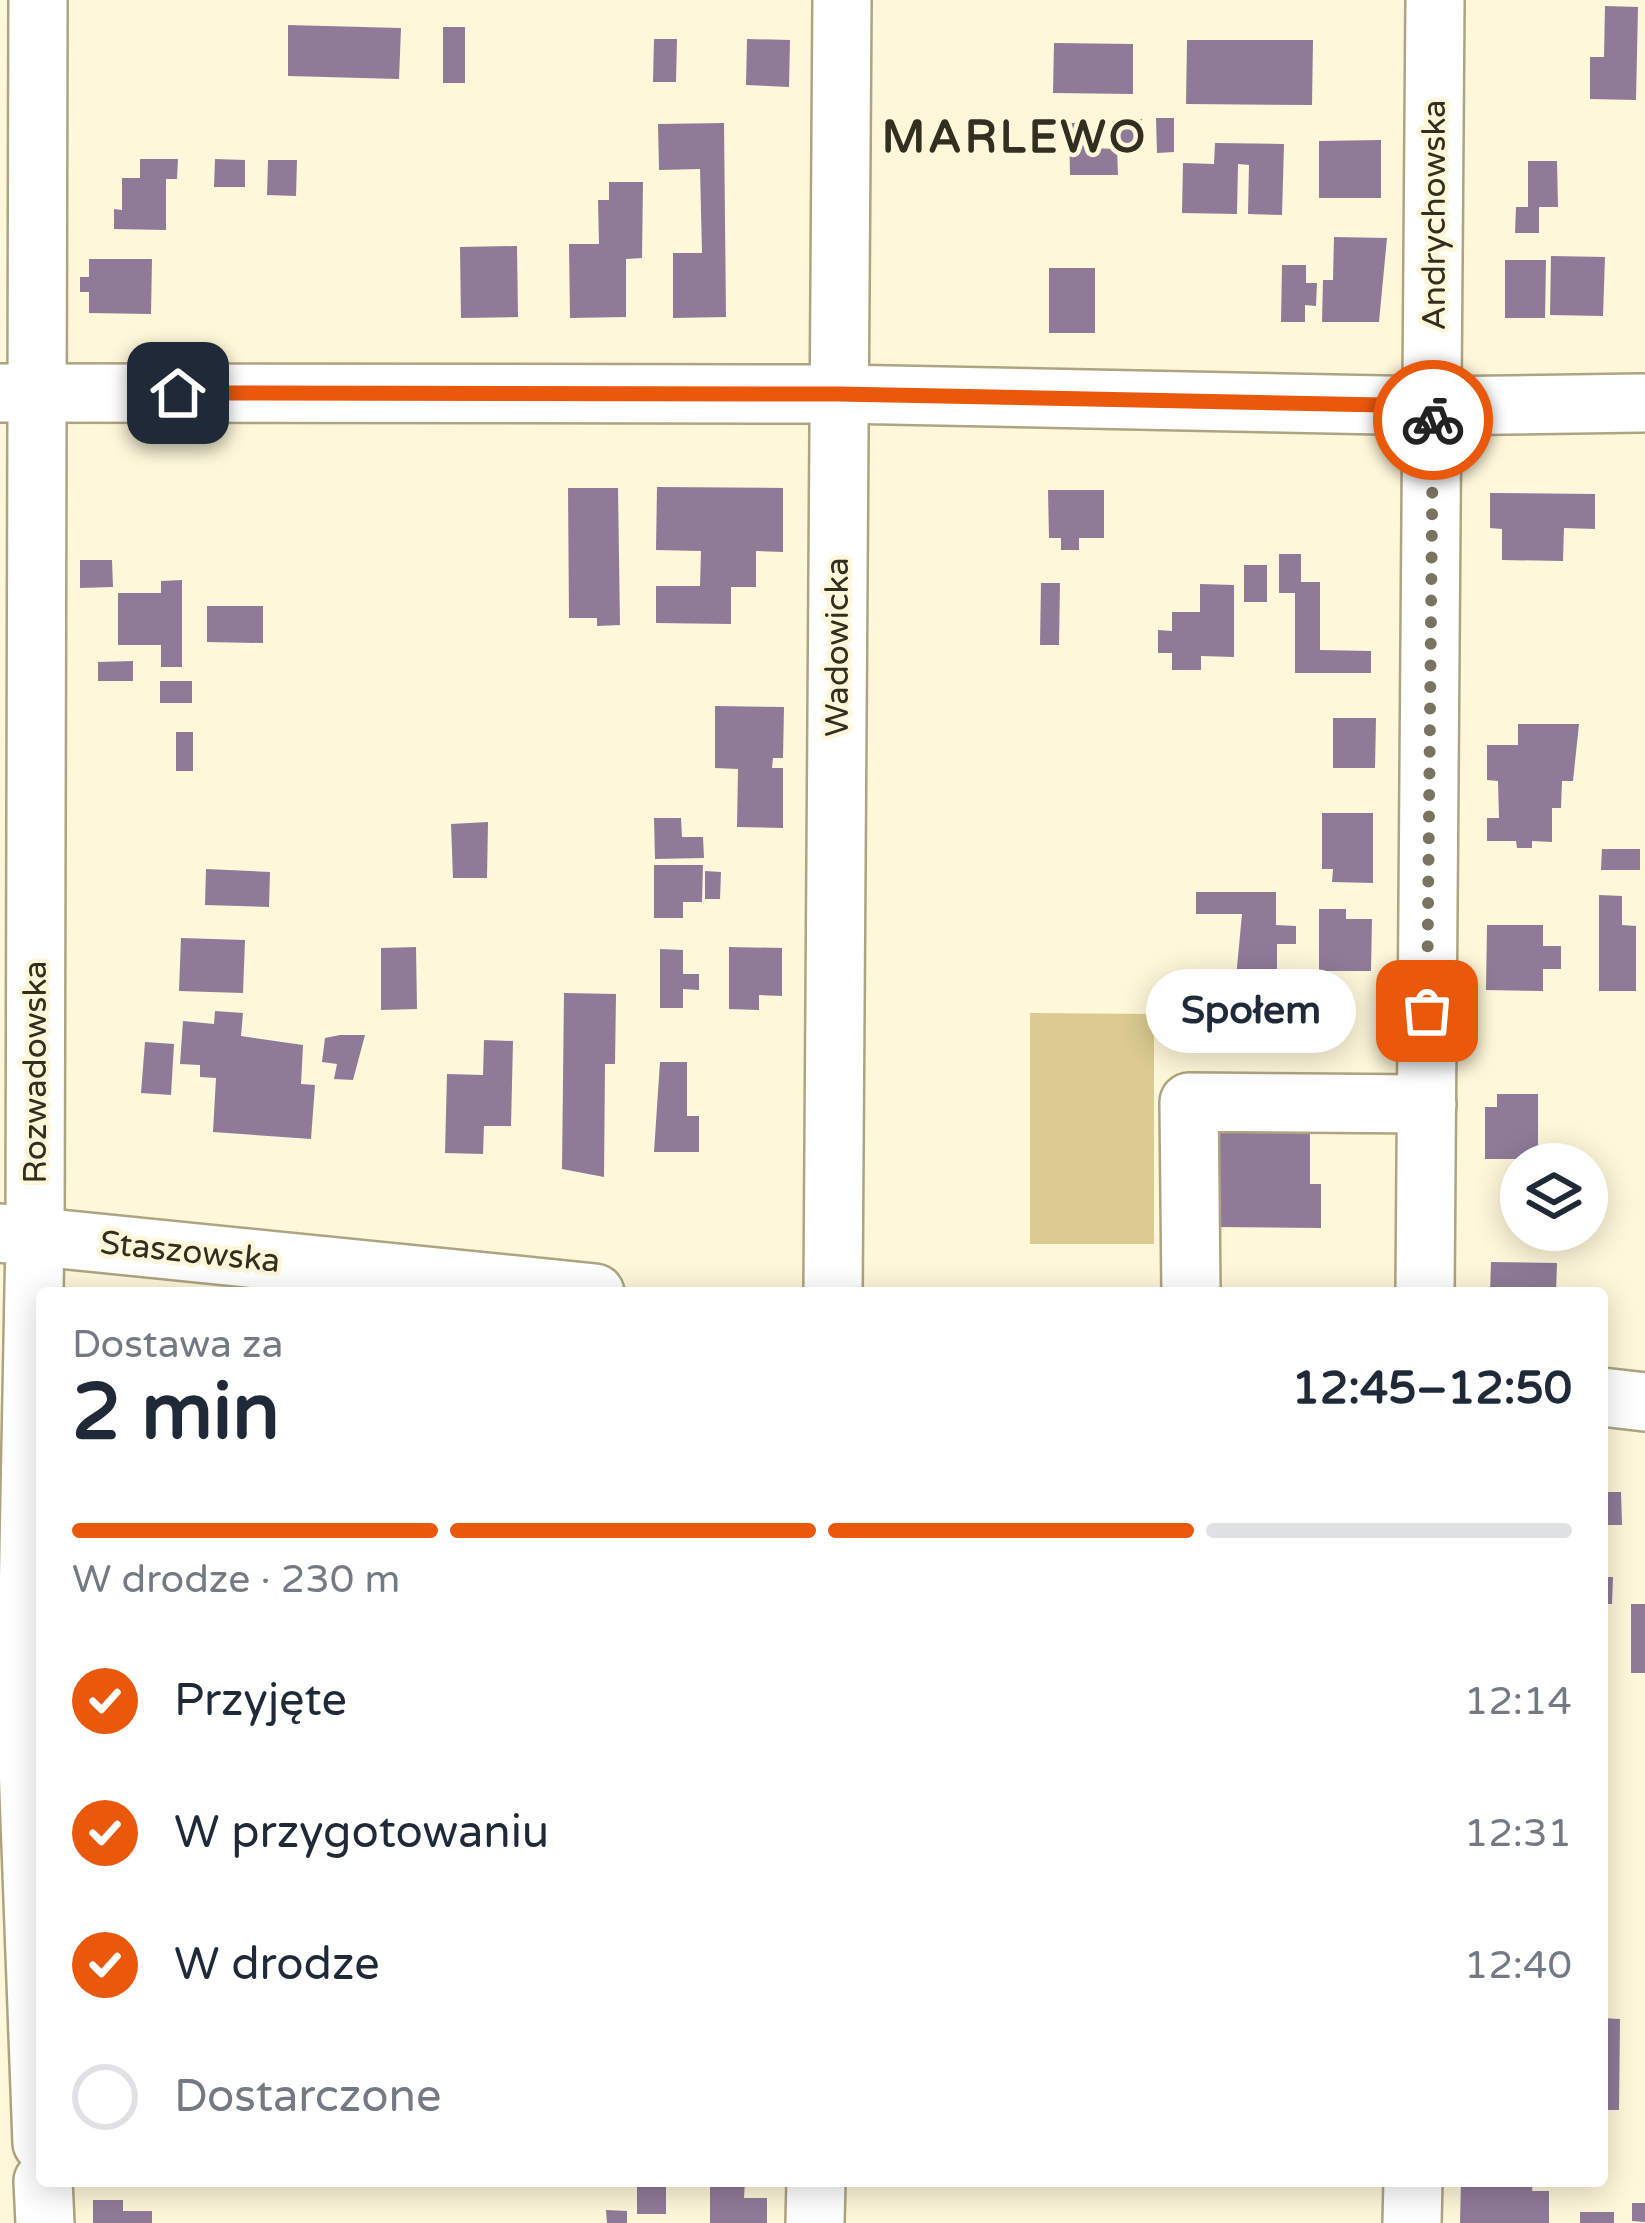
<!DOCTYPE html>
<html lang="pl">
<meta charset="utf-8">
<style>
:root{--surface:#fff;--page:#f6f6f7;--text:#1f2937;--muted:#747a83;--line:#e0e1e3;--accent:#ea580c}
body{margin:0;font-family:"Varela Round",sans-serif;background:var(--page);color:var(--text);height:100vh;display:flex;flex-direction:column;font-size:45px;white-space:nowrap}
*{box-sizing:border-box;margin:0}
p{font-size:39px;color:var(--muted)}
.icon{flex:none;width:66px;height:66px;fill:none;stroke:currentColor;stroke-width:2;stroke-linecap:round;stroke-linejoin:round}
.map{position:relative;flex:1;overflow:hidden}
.drawer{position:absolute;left:36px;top:1287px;width:1572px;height:900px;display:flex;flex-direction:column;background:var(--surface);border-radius:12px;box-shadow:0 6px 30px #0003}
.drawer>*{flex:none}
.fabs{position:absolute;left:1500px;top:1143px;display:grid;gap:24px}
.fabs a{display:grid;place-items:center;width:108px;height:108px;border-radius:50%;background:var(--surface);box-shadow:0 6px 30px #0003;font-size:60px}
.pin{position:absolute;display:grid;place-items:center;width:102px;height:102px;color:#fff;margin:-51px;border-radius:24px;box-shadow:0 6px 18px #0006}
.courier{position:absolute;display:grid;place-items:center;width:120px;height:120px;margin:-60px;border:9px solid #ea580c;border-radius:50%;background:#fff;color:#222;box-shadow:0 3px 15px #0007}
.bubble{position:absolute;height:84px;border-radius:42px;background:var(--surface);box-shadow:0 6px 30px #0003;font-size:39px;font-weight:700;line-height:84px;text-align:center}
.overview em{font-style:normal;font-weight:700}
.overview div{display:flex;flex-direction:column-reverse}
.overview{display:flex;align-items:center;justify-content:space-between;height:204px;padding:0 36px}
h1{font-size:78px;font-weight:700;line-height:90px}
.bar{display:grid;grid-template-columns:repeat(4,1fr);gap:18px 12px;align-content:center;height:144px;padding:0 36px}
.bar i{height:15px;border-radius:9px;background:var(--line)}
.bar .active{background:var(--accent)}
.bar p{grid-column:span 4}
ol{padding:0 36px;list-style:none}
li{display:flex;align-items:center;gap:36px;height:132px}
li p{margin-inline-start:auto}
li .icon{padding:12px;border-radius:50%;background:var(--accent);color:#fff;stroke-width:4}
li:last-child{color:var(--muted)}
li i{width:66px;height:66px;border:6px solid var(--line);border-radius:50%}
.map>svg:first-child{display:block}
</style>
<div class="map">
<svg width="1645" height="2223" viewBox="0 0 1645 2223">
<rect width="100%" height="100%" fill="#fef7d9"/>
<path fill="#dbcb90" d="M1030,1013l124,1v230h-124z"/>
<g fill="#8f7b98">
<path d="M1605,6l33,1 -2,93 -46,-1v-42h14z"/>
<path d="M288,25l113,3 -2,51 -111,-3z"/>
<rect x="443" y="27" width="22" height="56"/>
<path d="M654,39h23l-1,43h-23z"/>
<path d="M747,39l43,1 -1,47 -43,-2z"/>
<path d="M1187,40h126l-1,65 -126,-1z"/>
<path d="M1054,43l79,1v50l-80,-1z"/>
<path d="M1156,118h18v34l-17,1z"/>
<path d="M1117,119h25v24h-24z"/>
<path d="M724,123l2,194 -53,1v-65h29l-2,-84 -41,1 -1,-46z"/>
<path d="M1069,123h21v25l27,1 1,26h-48z"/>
<path d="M1381,140v58h-62v-57z"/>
<path d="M1215,143l69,1 -2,71 -34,-1 1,-49 -11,-1 -1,50 -55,-1 1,-50 31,1z"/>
<path d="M140,159h38l-1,20h-11v51l-52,-1v-20l8,1v-32h18z"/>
<path d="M215,159l30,1v27h-31z"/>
<path d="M268,160h29l-1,36 -29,-1z"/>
<path d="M1528,161h29l1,46h-19v26h-24l1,-26h12z"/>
<path d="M609,182h34l-1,76 -16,1v58l-56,1 -1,-74h30l-1,-44h11z"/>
<path d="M1334,237l53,1 -8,84h-57l1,-42h10z"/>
<path d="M517,246l1,71 -57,1 -1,-71z"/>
<path d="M1551,256l54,1 -2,59 -53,-1z"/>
<path d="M89,259h63l-1,55 -62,-1v-21h-9v-15h9z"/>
<path d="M1505,260h41l-1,58h-40z"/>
<path d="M1282,265h24v18h11l-1,23 -11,-1v17h-24z"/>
<rect x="1049" y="268" width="46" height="65"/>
<path d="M657,487l126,1v64l-27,-1v36h-25v37l-75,-1v-37h44l1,-35 -45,-1z"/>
<path d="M568,488h50l2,137 -23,1v-8h-28z"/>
<path d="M1048,490h56v48h-25v12h-18v-12h-12z"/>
<path d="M1490,493l105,1v35l-31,-1 -1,33 -61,-1v-31l-12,-1z"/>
<path d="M1279,554h22v28h19v68l51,1v22h-76v-80h-16z"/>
<path d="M80,560h32l1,27 -33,1z"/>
<rect x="1244" y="565" width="23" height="37"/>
<path d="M182,580v87h-21v-22h-43v-52h43v-12z"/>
<path d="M1041,583h19l-1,62h-19z"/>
<path d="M1200,584l34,1v72l-33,-1v14h-29v-17h-14v-23l14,1v-19h28z"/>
<path d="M207,606h56v37l-56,-1z"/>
<path d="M133,661v20h-35v-19z"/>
<rect x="160" y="681" width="32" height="22"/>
<path d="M715,706l69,1 -1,51h-10l-1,10h11v60l-46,-1 1,-58 -23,-1z"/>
<path d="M1333,718h43l-1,50h-42z"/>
<path d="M1518,724h61l-6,57h-11l-1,27h-9v34l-20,-1v7h-15l-1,-7h-29v-23h12l-1,-37 -11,-1v-35h31z"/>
<rect x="176" y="732" width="17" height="39"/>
<path d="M1322,813h51v70l-41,-1 1,-13h-11z"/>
<path d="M654,818h27l1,19h21l1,21 -49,1z"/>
<path d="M488,822l-1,56h-34l-2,-54z"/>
<path d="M1602,849h38v21h-39z"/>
<path d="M654,865h49l-1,37h-19v16h-29z"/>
<path d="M206,869l64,3 -1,35 -64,-2z"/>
<path d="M705,871l16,1 -1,27h-15z"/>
<path d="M1196,892h80v33l20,1v18h-19v34h-41l6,-64h-46z"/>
<path d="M1599,895l23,1v29l14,1v65h-37z"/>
<path d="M1319,909h27v10h26l-1,52h-52z"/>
<path d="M1487,925h56v21h18v23h-18v22l-57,-1z"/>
<path d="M181,938l64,2 -2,53 -64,-2z"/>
<path d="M416,947l1,62 -36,1v-62z"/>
<path d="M729,947l53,1v48l-23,-1v15l-30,-1z"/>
<path d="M660,949l23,1v24h16v16l-16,-1v19h-23z"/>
<path d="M564,993l52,1 -1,70h-10l-1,113 -42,-8z"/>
<path d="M215,1011l28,2 -2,23 62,9 -2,39 14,1 -4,54 -98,-7 3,-54 -16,-1v-12l-20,-1 3,-43 31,3z"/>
<path d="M340,1035h25l-12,45 -19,-1 3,-15 -15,-2 3,-24z"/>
<path d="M484,1040l29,1 -2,85h-27l-1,28 -38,-1 2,-79 36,1z"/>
<path d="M145,1042l29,2 -3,51 -30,-2z"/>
<path d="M660,1062h27v54h12v36h-45z"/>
<path d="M1497,1094h41v65h-53v-52h12z"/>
<path d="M1207,1128l103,1v55h11v44l-103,-1z"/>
<path d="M1491,1262l66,1 -1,30h-66z"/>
<path d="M1602,1492h19l1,33h-20z"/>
<path d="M1602,1577h11l-1,27h-10z"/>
<rect x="1631" y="1604" width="14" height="69"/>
<path d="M1602,2018l18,1 -1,91h-17z"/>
<rect x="637" y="2181" width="29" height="33"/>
<path d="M710,2181h35l-1,17h23v25h-57z"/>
<path d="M1461,2181h72l-1,10h17v32h-89z"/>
<path d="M93,2200h30v11h29v12h-59z"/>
<path d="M1632,2203h13v19l-13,-1z"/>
<path d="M606,2210l21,1v12h-20z"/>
<rect x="1580" y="2212" width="34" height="11"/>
</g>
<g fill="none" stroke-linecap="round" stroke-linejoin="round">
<g stroke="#aea482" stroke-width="62">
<g id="minor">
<path d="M38,0l-3,1237 -9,473 16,433"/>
<path d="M0,393l839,1 594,12 208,-3"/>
<path d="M0,1233l595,60"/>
<path d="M833,1293l9,-1293"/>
<path d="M1191,1293l-2,-191 238,2"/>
<path d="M1425,1293l10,-1293"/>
<path d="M1602,1397l43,5"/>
<path d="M43,2181l2,42"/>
<path d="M815,2223l1,-42"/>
<path d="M1412,2223l1,-42"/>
</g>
</g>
<use href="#minor" stroke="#fff" stroke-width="57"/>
</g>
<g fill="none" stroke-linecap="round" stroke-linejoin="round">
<path stroke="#797461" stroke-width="12" stroke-dasharray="0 21.6" d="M1427,1011l6,-591"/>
<path stroke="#ea580c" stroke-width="15" d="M178,393l661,1 594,12v14"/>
</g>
<g text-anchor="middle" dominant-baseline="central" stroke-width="9" stroke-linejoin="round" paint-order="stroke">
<g font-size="33" fill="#322e20" stroke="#fef7d9">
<text transform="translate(1434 215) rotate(-90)">Andrychowska</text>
<text transform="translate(837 647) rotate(-90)">Wadowicka</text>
<text transform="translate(35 1072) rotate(-90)">Rozwadowska</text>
<text transform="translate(190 1252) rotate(6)">Staszowska</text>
</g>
<g font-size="45" font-weight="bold" letter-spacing="3" fill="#322e20" stroke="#fef7d9">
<text x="1015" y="138">MARLEWO</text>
</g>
</g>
</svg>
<div class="fabs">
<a><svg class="icon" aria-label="layers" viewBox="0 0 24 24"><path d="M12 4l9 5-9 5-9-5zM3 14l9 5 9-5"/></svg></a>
</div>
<div class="pin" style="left:1427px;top:1011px;background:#ea580c"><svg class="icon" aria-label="bag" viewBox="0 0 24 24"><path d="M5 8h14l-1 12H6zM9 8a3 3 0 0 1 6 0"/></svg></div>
<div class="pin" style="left:178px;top:393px;background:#1f2937"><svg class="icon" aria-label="home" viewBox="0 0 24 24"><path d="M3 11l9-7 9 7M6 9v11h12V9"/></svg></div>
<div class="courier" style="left:1433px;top:420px"><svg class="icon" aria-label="bike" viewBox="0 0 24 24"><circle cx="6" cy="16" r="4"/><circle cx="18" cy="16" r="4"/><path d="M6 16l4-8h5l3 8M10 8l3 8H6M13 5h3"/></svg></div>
<div class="bubble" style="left:1146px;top:969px;width:210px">Społem</div>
<section class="drawer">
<div class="overview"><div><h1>2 min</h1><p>Dostawa za</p></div><em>12:45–12:50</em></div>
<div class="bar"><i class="active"></i><i class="active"></i><i class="active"></i><i></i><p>W drodze · 230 m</p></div>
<ol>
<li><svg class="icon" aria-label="check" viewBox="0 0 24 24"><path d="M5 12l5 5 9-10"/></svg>Przyjęte<p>12:14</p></li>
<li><svg class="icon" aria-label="check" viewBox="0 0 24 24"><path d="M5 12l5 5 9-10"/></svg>W przygotowaniu<p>12:31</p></li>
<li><svg class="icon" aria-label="check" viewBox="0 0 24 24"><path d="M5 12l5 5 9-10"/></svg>W drodze<p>12:40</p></li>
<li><i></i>Dostarczone</li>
</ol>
</section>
</div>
